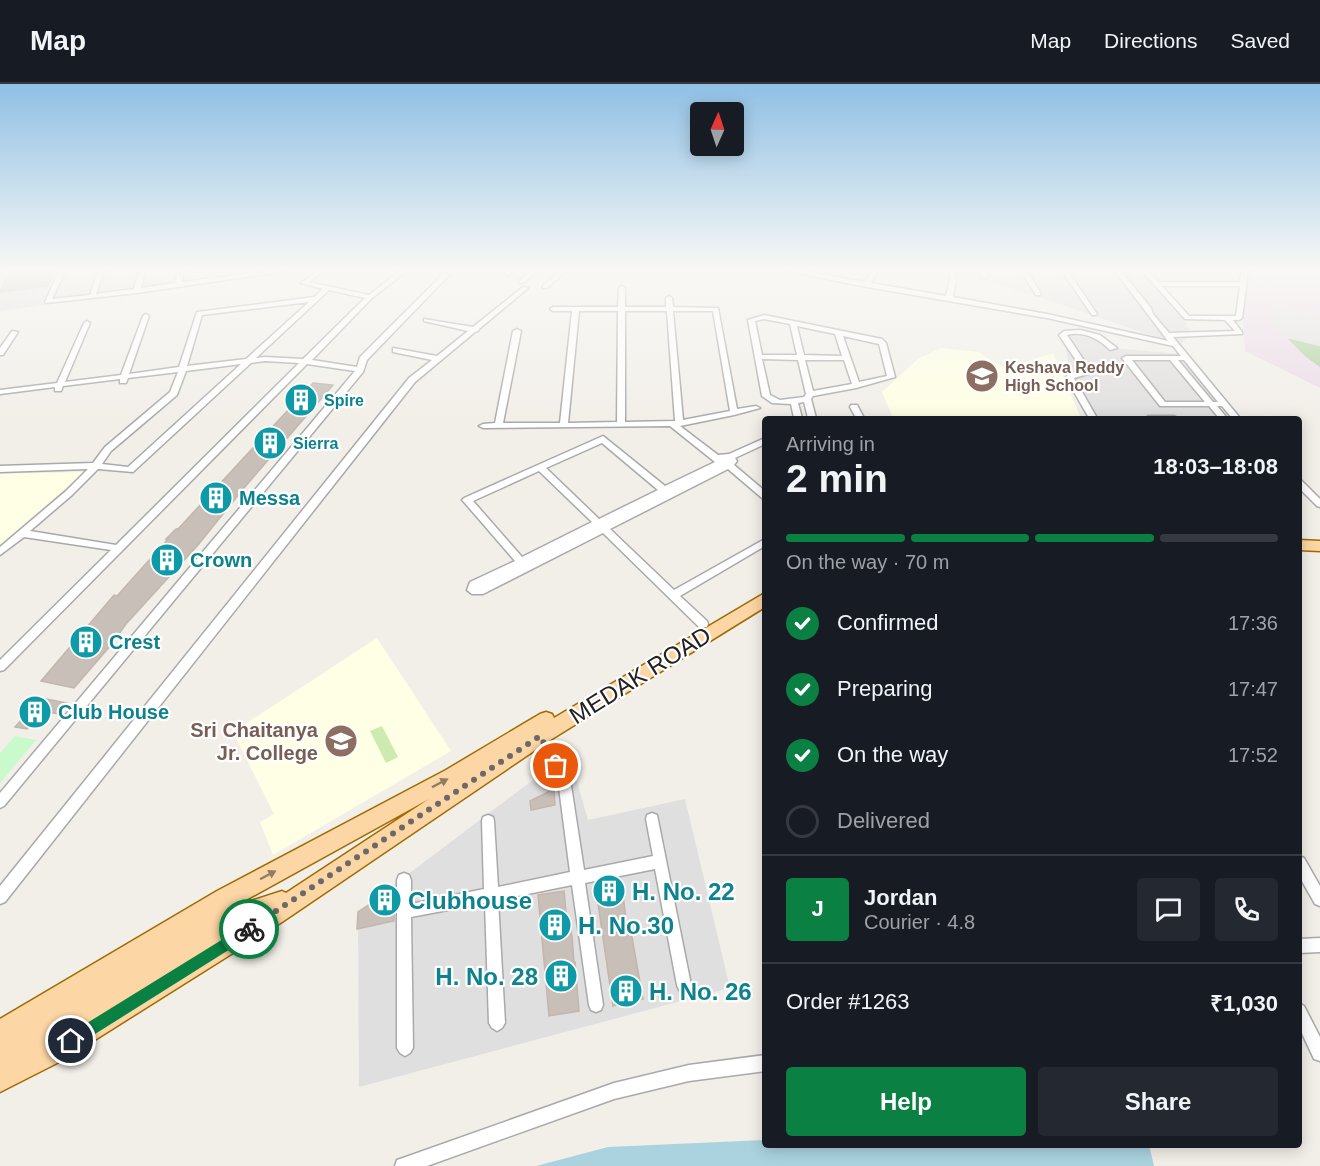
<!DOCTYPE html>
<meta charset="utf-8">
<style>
:root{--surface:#171b24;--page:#242831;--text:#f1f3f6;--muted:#9ea1a6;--line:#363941;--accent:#0b8043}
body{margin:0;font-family:Arial,sans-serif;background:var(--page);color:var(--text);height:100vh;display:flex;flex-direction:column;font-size:22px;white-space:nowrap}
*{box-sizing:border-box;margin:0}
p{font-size:20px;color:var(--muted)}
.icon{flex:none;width:33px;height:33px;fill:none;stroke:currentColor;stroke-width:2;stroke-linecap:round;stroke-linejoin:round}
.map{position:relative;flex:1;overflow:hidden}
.panel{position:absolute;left:762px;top:332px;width:540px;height:732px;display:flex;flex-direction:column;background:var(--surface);border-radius:6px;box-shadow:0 3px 15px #0003}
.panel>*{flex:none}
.needle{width:39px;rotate:3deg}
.controls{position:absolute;left:690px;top:18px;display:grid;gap:12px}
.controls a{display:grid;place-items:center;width:54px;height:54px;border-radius:6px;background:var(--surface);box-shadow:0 3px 15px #0003;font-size:30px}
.pin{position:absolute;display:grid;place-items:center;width:51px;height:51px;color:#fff;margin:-26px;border:3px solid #fff;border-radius:50%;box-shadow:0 2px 6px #0007}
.courier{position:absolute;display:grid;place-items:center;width:60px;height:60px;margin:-30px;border:4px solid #0b8043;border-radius:50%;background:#fff;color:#222;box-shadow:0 2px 8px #0007}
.head em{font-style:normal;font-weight:600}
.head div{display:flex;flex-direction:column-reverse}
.head{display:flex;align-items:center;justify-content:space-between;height:102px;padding:0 24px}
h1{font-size:39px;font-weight:600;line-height:45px}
.bar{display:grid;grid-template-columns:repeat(4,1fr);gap:9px 6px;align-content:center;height:72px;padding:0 24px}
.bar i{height:8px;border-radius:4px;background:var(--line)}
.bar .current{background:var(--accent)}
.bar p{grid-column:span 4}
.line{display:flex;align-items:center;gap:15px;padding:0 24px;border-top:2px solid var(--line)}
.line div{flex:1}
.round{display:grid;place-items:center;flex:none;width:63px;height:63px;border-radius:6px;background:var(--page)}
ol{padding:0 24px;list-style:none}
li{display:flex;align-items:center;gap:18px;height:66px}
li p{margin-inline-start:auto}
li .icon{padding:6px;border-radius:50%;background:var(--accent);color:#fff;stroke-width:4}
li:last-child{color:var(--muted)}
li i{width:33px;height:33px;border:3px solid var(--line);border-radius:50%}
.action{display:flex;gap:12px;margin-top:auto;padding:12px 24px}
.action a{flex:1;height:69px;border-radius:6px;background:var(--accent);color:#fff;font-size:24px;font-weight:600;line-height:69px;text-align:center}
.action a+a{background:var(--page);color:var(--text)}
header{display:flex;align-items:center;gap:36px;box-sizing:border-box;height:84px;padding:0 30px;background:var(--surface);border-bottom:2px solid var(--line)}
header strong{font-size:28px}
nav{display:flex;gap:33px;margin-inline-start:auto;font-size:21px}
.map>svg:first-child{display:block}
</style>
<header>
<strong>Map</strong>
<nav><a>Map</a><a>Directions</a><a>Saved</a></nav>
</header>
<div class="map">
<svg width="1320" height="1082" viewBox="0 0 1320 1082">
<rect width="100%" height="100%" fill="#f2efe9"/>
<g fill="#e0dfdf">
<path d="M1,187h298l-299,40z"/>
<path d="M954,187h186l43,46 8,18 -9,8 -20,-4 -108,-37z"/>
<path d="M1093,249l20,15 68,6 46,64h-132l-24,-43 -8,-40z"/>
<path d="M557,661l13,12 18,63 97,-21 45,189 -371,99 -1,-175 179,-135 8,-3 -9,-11z"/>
</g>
<path fill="#ebdbe8" d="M1250,187h70v117l-75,-37 -2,-35z"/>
<g fill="#ffffe5">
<path d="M941,264l37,4 27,17 48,-16 28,65h-188l-11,-26 36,-33z"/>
<path d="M84,388l-84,73v-71z"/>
<path d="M377,554l74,113 -178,104 -13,-33 14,-8 -41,-82z"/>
</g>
<path fill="#cdebb0" d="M382,642l16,31 -12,6 -16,-32z"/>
<path fill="#add19e" d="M1287,254l33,8v21l-14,-10z"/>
<path fill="#c8facc" d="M15,652l21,4 -36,43v-30z"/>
<path fill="#e2e2e2" d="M1274,224l46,9v29l-33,-8 1,-2 -15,-6z"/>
<path fill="#aad3df" d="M765,1056v4l384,1 5,21h-618l72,-19z"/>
<g fill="#c7bfb8" stroke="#c4b6ab" stroke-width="1.5">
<path d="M9,187h45l-6,15 -48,6z"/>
<path d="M313,299l20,2 -89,103 -46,57 -72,79 -15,21 -37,43 -33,-7 73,-86 3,1 51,-57h-2l10,-10h2z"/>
<path d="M41,614l26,5 -9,11 -15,-3 -16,18 -12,-2z"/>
<path d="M554,705l1,16 -24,5 -1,-9z"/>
<path d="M621,795l6,48 3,-1 13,73 -30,7 -18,-123z"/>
<path d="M394,804v33l-37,8 1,-17z"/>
<path d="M564,807l2,21 6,24 2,26h1l4,49 -30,5 -11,-121z"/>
</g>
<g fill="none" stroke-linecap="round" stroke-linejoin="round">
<g stroke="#a9a9a9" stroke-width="3">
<g id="minor">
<path d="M59,187h6l-13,28 38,-4 8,-24h6l-8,23 38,-5 5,-18h6l-4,17 34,-5 3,-12h6l-2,11 85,-11h19l-149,22 -91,10 -1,-1z"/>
<path d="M317,187h7l-15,11 60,13 31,-24h7l-35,27 -60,62 45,7 3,-10 86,-86h7l-86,89 -4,12 -359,434 -4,2v-15l355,-422 -48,-7 -303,306 -4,1v-11l111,-110 -87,-13 -24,18v-8l66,-56 22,-22 -88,3v-6l93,-3 12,-16 65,-55 8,-20 -50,6 -2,5h-6v-4l-57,7 -2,5h-6v-4l-55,7v-4l57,-7 27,-60 3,-2 3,2 -25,59 56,-7 22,-59 3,-2 3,2 -20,58 50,-7 18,-55 117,-15 9,-8 -22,-6zM329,206l36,8 -62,61 -38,-2 -9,1zM309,218l-63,57 -59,7 15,-51zM265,277l34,2 -183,182 -86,-14 42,-36 26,-26 35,3 118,-109zM241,280l-113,103 -26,-3 9,-13 66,-56 9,-24z"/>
<path d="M507,187h6l-5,5 -3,-2z"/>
<path d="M531,187h7l-15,12h-4v-2z"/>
<path d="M559,187h7l-19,17h-4v-2z"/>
<path d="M590,187h18c-4,3 -14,3 -18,0z"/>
<path d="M787,187h15l63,11 6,-11h6l-6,12 75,13 5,-21 -3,-4h6l3,4 -4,22 94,17 121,27 -53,-70h6l30,37 2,6 16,19 66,-2 -10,-11 -40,-1 -43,-48h7l9,11h82l2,-11h6l-6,47 -3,2h-6l9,12v2l-69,3 67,81h-8l-10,-12h-5l10,12h-8l-10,-12h-49l-38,-48 4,-2h55l-8,-10 -126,-28 -180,-31zM1162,202h78l-4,30h-47zM1132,276h38l35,42h-40zM1178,276h6l34,42h-5z"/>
<path d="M979,187h6l2,7h-4z"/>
<path d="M1021,187h6l14,23 -1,1h-4z"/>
<path d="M1062,187h6l29,43 -1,1h-4z"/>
<path d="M622,202l3,2v19h41v-9l3,-2 3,2 1,9 45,1 19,101 19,-3 4,2 -26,7 -54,11 38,29 11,-1 36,-16v6l-30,14 2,3 -3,4 31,26v8l-3,-1 -34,-29 -118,60 64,61 91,-51v7l-85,50 27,25 1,3 -1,3h-8l-96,-94 -120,61h-11l-5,-4 3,-8 45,-21 -51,-59 -2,-2 2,-2 139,-62 62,50 50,-24 -45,-36 -187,2 -4,-2 4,-2 12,-1 18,-92 4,-2 4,2 -18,92h57l12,-112h-19l-3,-2 3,-2h65l1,-19zM579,227h39l-1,111 -49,1zM625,227h42l8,110 -50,1zM673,227h40l17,100 -47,9zM602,359l56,47 -59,29 -53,-51zM539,387l53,51 -70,35 -49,-56z"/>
<path d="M523,203l5,1 -49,41 -1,2 -3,1 -60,50 -410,520 -5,2v-18l409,-508 23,-18 -39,-8v-4l44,8 31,-25 -44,-10v-2l49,8z"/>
<path d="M764,231l118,24 4,4 9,34 -39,11 -43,8 -2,3 5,19h-8l-4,-16 -6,1 4,15h-8l-3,-14 -19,-1 -10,-7 -14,-76zM764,235l26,5 7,31h-35l-7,-34zM797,242l38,8 7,22 -38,-1zM843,252l36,8 8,32 -28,6zM762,275l36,1 8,34 -2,3 -24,3 -10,-5zM805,276h39l8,24 -39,7z"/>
<path d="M1080,246l20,5 17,13 -7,2c-12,-12 -27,-19 -43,-15l22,33 -1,6 -14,4 23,40h-8l-23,-40 2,-5 13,-2v-3l-22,-33 5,-4z"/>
<path d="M12,247l6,1 -15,23h-3v-7z"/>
<path d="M851,321h6l7,13h-8l-6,-11z"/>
<path d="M1148,332h26l4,2h-31z"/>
<path d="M1299,396l3,1 18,18v8l-3,-1 -18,-18z"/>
<path d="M540,647l4,1 26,47 14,91 69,-14 -7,-37 1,-4 5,-2 5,2 34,170 -2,5 -5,2 -5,-2 -2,-5 -22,-116 -70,14 18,122 -2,5 -5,2 -5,-2 -2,-5 -17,-120 -74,15 7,123 -3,5 -5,3 -5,-3 -3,-5 -4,-120 -74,14 2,131 -3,5 -5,3 -5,-3 -3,-5v-168l2,-5 5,-2 5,2 2,5v24l73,-15 -2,-68 1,-4 5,-2 5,2 1,4 4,66 72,-15 -12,-92 -24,-44 2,-4z"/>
<path d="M1299,772l5,2 16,28v20l-5,-2 -16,-28z"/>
<path d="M1320,854v14l-21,1v-14z"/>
<path d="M1299,919l5,3 16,31v24l-6,-2 -15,-32z"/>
<path d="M765,971v16l-76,10 -75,18 -187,67h-32l2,-6 6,-2 211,-75 75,-18z"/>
</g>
</g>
<g stroke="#a06b00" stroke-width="3">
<g id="primary">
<path d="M1299,456l21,1v10l-21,-1z"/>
<path d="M765,509v14l-218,135 -265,180 -219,138 -63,32v-73l217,-128 229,-121 94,-56 6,-2 6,2 2,4zM429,715l-143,94 -4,-2 -40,13 -15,10v-4l6,-3z"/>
</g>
</g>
<use href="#minor" fill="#fff" fill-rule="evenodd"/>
<use href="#primary" fill="#fcd6a4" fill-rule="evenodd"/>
</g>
<defs><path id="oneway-solid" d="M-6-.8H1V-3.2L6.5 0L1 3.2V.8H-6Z" transform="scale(1.5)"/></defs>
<g fill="#8f7c63">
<use href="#oneway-solid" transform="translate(440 699) rotate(-28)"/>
<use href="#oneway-solid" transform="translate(268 791) rotate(-28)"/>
</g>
<linearGradient id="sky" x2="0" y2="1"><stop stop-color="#8fc0e4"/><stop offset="0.55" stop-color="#f9f8f5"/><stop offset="1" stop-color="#f9f8f5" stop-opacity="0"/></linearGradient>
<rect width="1320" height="339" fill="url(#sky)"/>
<path fill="#0b8043" d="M249,839l5,2 2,4 -2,5 -178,112 -5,2 -5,-2 -3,-5 3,-5z"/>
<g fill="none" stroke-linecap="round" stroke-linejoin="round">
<path stroke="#6b6a68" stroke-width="6" stroke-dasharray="0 10.8" d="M249,845l291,-193 16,30"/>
</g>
<defs>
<g id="school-disc" transform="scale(1.725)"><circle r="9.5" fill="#8d6e63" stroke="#fff"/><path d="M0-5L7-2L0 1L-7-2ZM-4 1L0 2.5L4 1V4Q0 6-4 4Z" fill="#fff"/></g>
<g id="building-disc" transform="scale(1.725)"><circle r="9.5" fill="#0f9aa8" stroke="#fff"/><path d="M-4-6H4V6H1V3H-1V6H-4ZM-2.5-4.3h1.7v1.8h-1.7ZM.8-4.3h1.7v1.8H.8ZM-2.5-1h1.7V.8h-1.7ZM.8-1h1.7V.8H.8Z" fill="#fff"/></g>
<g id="university-disc" transform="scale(1.725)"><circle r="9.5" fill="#8d6e63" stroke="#fff"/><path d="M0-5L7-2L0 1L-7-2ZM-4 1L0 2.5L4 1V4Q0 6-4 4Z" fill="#fff"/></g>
</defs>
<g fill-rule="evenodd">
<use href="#school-disc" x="982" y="292"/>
<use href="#building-disc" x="301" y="316"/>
<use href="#building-disc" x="270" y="359"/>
<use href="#building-disc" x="216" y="414"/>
<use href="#building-disc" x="167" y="476"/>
<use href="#building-disc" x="86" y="558"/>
<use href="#building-disc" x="35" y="628"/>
<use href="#university-disc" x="341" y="657"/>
<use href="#building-disc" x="609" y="807"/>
<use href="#building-disc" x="385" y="816"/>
<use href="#building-disc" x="555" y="841"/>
<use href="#building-disc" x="561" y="892"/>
<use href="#building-disc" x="626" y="907"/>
</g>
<g text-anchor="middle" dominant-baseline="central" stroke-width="4.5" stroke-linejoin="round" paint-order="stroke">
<g font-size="16" font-weight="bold" fill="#785e54" stroke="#fff" text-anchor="start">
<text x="1005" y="283">Keshava Reddy<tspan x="1005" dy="18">High School</tspan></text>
</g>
<g font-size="16" font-weight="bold" fill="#0d838f" stroke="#fff" text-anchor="start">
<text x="324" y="316">Spire</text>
<text x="293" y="359">Sierra</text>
</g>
<g font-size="20" font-weight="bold" fill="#0d838f" stroke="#fff" text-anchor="start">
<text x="239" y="414">Messa</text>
<text x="190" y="476">Crown</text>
<text x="109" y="558">Crest</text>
<text x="58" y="628">Club House</text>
</g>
<g font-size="20" font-weight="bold" fill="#785e54" stroke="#fff" text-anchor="end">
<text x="318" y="646">Sri Chaitanya<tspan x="318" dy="23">Jr. College</tspan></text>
</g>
<g font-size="24" fill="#222" stroke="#fff">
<text transform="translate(640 591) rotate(-32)">MEDAK ROAD</text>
</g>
<g font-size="24" font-weight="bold" fill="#0d838f" stroke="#fff" text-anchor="start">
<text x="632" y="807">H. No. 22</text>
<text x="408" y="816">Clubhouse</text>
<text x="578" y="841">H. No.30</text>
<text x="538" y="892" text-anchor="end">H. No. 28</text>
<text x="649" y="907">H. No. 26</text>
</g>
</g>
</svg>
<div class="controls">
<a><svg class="needle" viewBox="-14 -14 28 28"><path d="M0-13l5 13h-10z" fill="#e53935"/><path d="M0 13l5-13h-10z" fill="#9ea1a6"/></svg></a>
</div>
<div class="pin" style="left:556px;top:682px;background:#ea580c"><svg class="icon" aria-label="bag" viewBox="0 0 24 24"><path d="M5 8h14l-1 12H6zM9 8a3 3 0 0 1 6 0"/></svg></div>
<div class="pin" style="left:71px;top:957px;background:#1f2937"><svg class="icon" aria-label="home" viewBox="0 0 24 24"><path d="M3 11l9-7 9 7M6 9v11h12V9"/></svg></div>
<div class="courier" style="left:249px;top:845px"><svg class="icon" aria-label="bike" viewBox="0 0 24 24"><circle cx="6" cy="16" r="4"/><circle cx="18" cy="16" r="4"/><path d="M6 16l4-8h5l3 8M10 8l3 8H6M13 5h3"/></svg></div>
<section class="panel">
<div class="head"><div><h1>2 min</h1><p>Arriving in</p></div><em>18:03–18:08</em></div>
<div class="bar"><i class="current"></i><i class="current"></i><i class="current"></i><i></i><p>On the way · 70 m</p></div>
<ol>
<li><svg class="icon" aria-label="check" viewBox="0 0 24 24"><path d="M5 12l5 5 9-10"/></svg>Confirmed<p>17:36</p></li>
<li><svg class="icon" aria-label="check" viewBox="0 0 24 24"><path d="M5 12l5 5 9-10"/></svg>Preparing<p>17:47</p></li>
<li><svg class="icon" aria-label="check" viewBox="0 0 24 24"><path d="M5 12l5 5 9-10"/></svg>On the way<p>17:52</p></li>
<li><i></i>Delivered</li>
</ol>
<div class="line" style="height:108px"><b class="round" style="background:var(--accent);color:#fff">J</b><div><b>Jordan</b><p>Courier · 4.8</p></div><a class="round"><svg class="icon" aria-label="chat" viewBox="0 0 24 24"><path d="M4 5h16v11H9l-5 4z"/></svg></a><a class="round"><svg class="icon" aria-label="phone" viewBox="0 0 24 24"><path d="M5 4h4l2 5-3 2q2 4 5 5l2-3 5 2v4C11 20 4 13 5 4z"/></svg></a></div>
<div class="line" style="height:78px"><div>Order #1263</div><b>₹1,030</b></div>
<div class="action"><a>Help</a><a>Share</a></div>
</section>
</div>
